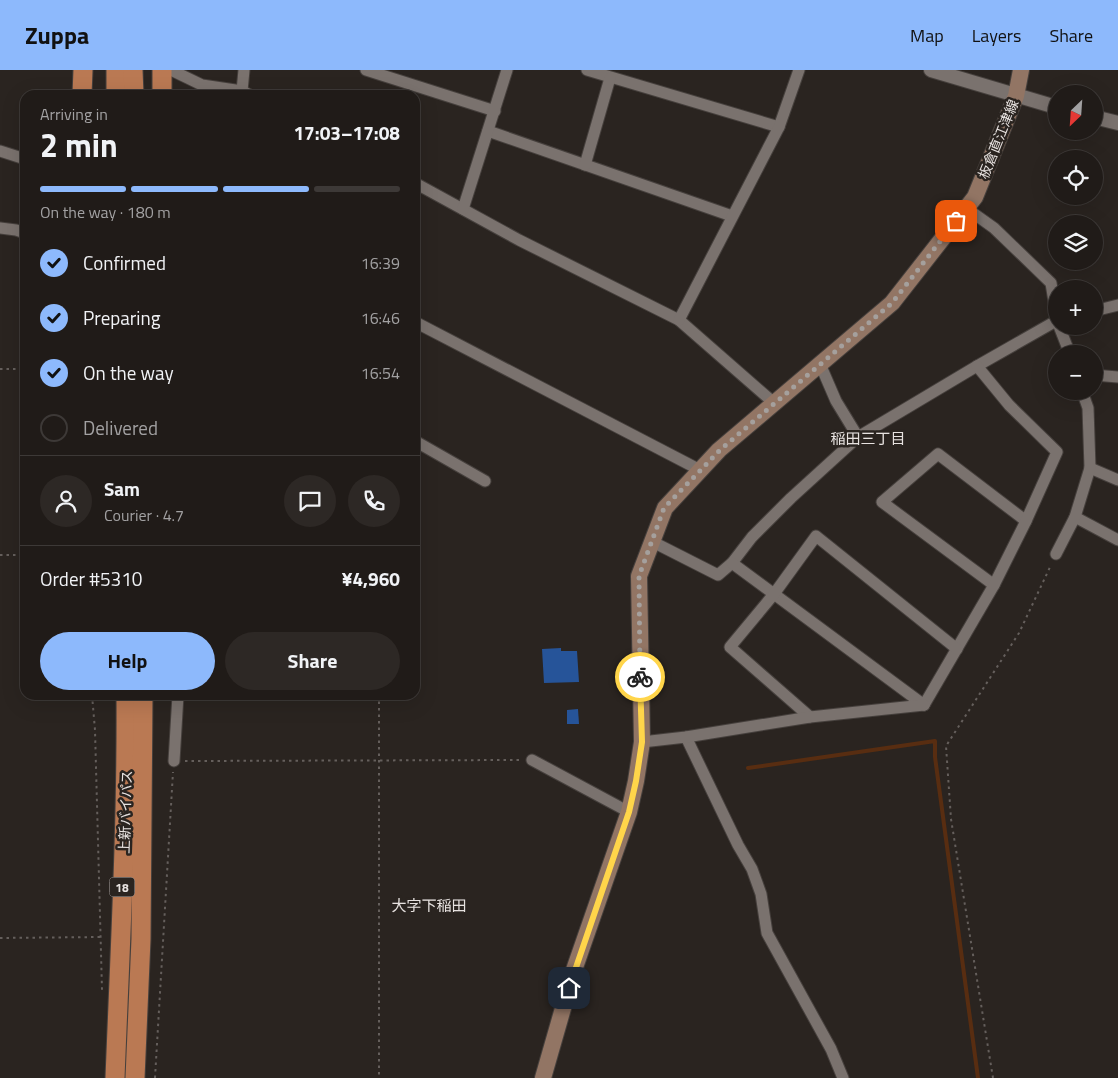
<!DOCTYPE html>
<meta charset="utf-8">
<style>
:root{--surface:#201b18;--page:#2d2825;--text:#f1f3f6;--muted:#a2a1a2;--line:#3d3937;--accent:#8db9fc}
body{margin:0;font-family:"Titillium Web","Noto Sans JP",sans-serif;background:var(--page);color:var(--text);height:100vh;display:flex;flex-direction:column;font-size:19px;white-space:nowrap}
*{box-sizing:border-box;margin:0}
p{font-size:16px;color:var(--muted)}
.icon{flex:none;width:28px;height:28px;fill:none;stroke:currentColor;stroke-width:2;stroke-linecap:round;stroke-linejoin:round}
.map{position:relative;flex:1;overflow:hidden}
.sheet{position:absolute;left:20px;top:20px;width:400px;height:610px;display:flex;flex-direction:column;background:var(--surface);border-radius:15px;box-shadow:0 5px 20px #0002,0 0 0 1px var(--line)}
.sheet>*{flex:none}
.needle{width:32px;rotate:205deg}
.fabs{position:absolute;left:1048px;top:15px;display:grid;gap:10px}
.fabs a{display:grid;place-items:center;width:55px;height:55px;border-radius:50%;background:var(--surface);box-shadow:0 5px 20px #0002,0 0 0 1px var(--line);font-size:25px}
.pin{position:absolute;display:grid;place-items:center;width:42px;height:42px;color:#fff;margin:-21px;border-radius:10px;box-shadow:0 2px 8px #0006}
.courier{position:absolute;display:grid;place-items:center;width:50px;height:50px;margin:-25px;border:4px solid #ffd54a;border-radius:50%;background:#fff;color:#222;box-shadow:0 1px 6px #0007}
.head em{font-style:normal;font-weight:700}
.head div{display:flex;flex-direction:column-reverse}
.head{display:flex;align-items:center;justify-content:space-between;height:85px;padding:0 20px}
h1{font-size:32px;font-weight:700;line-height:38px}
.bar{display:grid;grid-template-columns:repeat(4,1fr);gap:8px 5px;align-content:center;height:60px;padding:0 20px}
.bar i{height:6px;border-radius:4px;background:var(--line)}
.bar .on{background:var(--accent)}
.bar p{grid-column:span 4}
.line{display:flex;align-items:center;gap:12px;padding:0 20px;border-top:1px solid var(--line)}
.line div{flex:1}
.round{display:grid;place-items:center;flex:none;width:52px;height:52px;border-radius:26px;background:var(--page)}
ol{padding:0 20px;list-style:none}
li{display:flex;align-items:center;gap:15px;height:55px}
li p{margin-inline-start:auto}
li .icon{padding:5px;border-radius:50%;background:var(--accent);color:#111;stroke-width:4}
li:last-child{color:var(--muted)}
li i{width:28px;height:28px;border:2px solid var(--line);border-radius:50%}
.action{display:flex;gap:10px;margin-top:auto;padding:10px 20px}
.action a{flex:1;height:58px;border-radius:30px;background:var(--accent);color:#111;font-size:20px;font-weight:700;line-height:58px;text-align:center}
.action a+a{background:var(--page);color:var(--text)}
header{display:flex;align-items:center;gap:30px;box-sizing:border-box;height:70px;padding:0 25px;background:var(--accent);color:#111}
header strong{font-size:24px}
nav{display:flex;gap:28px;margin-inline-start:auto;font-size:18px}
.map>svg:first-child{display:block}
</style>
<header>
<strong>Zuppa</strong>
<nav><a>Map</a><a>Layers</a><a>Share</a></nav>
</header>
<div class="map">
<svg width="1118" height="1008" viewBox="0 0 1118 1008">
<rect width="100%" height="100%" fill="#2a2420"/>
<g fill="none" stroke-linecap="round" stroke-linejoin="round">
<path stroke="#582d11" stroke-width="4" d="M748,698l187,-27v16l43,321"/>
</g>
<g fill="#265499">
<path d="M561,578v3h16l2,31 -35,1 -2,-34z"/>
<path d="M578,639l1,15h-12v-14z"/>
</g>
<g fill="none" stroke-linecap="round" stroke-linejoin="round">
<g stroke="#46403d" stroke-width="13">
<g id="minor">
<path d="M171,0l31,15 40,6 8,4"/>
<path d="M366,0l129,41"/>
<path d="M587,0l192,57"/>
<path d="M242,21l2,-21"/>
<path d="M488,61l244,85"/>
<path d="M0,81l25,8"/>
<path d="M585,95l25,-87"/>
<path d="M415,113l104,57 160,80 95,83"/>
<path d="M966,138l28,20 57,55 5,31"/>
<path d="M463,139l44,-139"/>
<path d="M0,158l16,2 9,3"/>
<path d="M1094,241l24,-6"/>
<path d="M679,250l100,-193 20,-57"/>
<path d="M415,252l285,148"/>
<path d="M1059,256l11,28"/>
<path d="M820,294l16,37 22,36"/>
<path d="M1094,305l24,2"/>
<path d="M415,371l70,40"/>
<path d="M1090,398l28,12"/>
<path d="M1075,447l43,23"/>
<path d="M651,471l67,34 14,-12 20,-26 39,-39 67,-61 119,-71 79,-45"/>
<path d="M1056,484l19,-37 15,-49 -2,-60 -6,-17"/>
<path d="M732,493l192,142"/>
<path d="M994,515l-112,-83 56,-48 88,67"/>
<path d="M924,635l70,-120 32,-64 31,-69 -48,-47 -32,-39"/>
<path d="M810,647l-80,-70 44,-53 42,-58 141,113"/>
<path d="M686,667l52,108 14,24 9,25 6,39 64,116 12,29"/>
<path d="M642,672l44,-5 124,-20 114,-12"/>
<path d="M532,690l97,52"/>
<path d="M174,691l4,-66"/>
</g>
</g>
<g stroke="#46403d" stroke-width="16">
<g id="tertiary">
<path d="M931,0l125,37"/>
<path d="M1094,47l24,6"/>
</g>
</g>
<g stroke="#46403d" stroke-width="18">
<path id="secondary" d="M543,1008l31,-108 55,-158 7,-31 6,-39 -3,-166 26,-68 54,-58 173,-147 83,-106 41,-101 5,-26"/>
</g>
<g stroke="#46403d" stroke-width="21">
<g id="trunk">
<path d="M116,0v25"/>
<path d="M133,0l1,25"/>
<path d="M82,25l1,-25"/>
<path d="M162,25v-25"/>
<path d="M115,1008c5,-128 12,-255 11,-383"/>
<path d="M135,1008l6,-139 2,-244"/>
</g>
</g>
<g stroke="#655f5c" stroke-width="2" stroke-dasharray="2.5 4" stroke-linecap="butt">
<path d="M0,299h25"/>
<path d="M0,485h25"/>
<path d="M92,625l3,35 7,260"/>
<path d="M379,625v383"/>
<path d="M185,691l335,-1"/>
<path d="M0,868l102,-1"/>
<path d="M155,1008l18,-306"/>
<path d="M993,1008l-42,-259 -5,-73 73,-113 32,-68"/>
</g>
<use href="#minor" stroke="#7a726e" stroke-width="11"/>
<use href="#tertiary" stroke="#7a726e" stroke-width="14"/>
<use href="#secondary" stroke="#927564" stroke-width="16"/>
<use href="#trunk" stroke="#ba7953" stroke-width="19"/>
</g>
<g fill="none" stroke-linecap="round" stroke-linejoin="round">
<path stroke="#a5a09d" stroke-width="5" stroke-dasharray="0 9" d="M640,607l-1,-101 25,-68 56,-58 172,-147 64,-82"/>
<path stroke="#ffd54a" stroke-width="6" d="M569,918l60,-176 7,-31 6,-39 -2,-65"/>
</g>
<g text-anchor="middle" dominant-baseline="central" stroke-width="5" stroke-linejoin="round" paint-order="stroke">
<rect fill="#2a2420" stroke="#aea9a6" stroke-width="1" x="109.5" y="807.5" width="25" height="19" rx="4"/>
<g font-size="12" font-weight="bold" fill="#e7e2e0">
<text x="122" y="817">18</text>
</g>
<g font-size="14" fill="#e7e2e0" stroke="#2a2420">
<text transform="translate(998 69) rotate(-68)">板倉直江津線</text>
<text transform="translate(125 742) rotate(-88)">上新バイパス</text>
</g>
<g font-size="15" fill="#e7e2e0" stroke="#2a2420">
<text x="868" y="368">稲田三丁目</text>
<text x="429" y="835">大字下稲田</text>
</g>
</g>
</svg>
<div class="fabs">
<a><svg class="needle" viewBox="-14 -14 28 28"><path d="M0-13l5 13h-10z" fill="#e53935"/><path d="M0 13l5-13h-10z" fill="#a2a1a2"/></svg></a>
<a><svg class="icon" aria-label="locate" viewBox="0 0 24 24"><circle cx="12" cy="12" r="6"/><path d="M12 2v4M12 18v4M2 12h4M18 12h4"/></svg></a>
<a><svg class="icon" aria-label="layers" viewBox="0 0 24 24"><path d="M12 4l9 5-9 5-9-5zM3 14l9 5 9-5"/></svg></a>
<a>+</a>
<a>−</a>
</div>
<div class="pin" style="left:956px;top:151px;background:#ea580c"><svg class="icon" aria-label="bag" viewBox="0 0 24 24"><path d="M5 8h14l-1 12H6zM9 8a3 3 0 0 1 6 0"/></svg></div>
<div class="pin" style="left:569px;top:918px;background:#1f2937"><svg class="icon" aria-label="home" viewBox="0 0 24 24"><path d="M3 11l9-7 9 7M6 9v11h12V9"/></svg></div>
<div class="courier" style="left:640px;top:607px"><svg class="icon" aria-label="bike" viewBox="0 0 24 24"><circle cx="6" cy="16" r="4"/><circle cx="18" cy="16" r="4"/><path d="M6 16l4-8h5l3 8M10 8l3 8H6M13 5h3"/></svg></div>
<section class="sheet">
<div class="head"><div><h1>2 min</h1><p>Arriving in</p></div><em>17:03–17:08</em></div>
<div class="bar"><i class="on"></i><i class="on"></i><i class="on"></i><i></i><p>On the way · 180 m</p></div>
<ol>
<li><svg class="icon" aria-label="check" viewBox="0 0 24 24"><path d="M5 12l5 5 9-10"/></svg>Confirmed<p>16:39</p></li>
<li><svg class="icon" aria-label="check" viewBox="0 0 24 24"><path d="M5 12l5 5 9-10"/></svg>Preparing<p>16:46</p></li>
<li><svg class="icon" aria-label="check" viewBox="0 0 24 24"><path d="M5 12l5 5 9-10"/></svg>On the way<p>16:54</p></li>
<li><i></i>Delivered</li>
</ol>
<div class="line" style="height:90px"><a class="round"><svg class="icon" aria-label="person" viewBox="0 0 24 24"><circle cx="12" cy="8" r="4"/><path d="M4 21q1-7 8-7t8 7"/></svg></a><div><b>Sam</b><p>Courier · 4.7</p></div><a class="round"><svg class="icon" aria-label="chat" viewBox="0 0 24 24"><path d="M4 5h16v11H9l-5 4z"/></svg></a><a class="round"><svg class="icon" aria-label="phone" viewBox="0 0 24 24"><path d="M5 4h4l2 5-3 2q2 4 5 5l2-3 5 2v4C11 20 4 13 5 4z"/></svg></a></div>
<div class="line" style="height:65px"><div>Order #5310</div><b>¥4,960</b></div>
<div class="action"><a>Help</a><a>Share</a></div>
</section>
</div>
